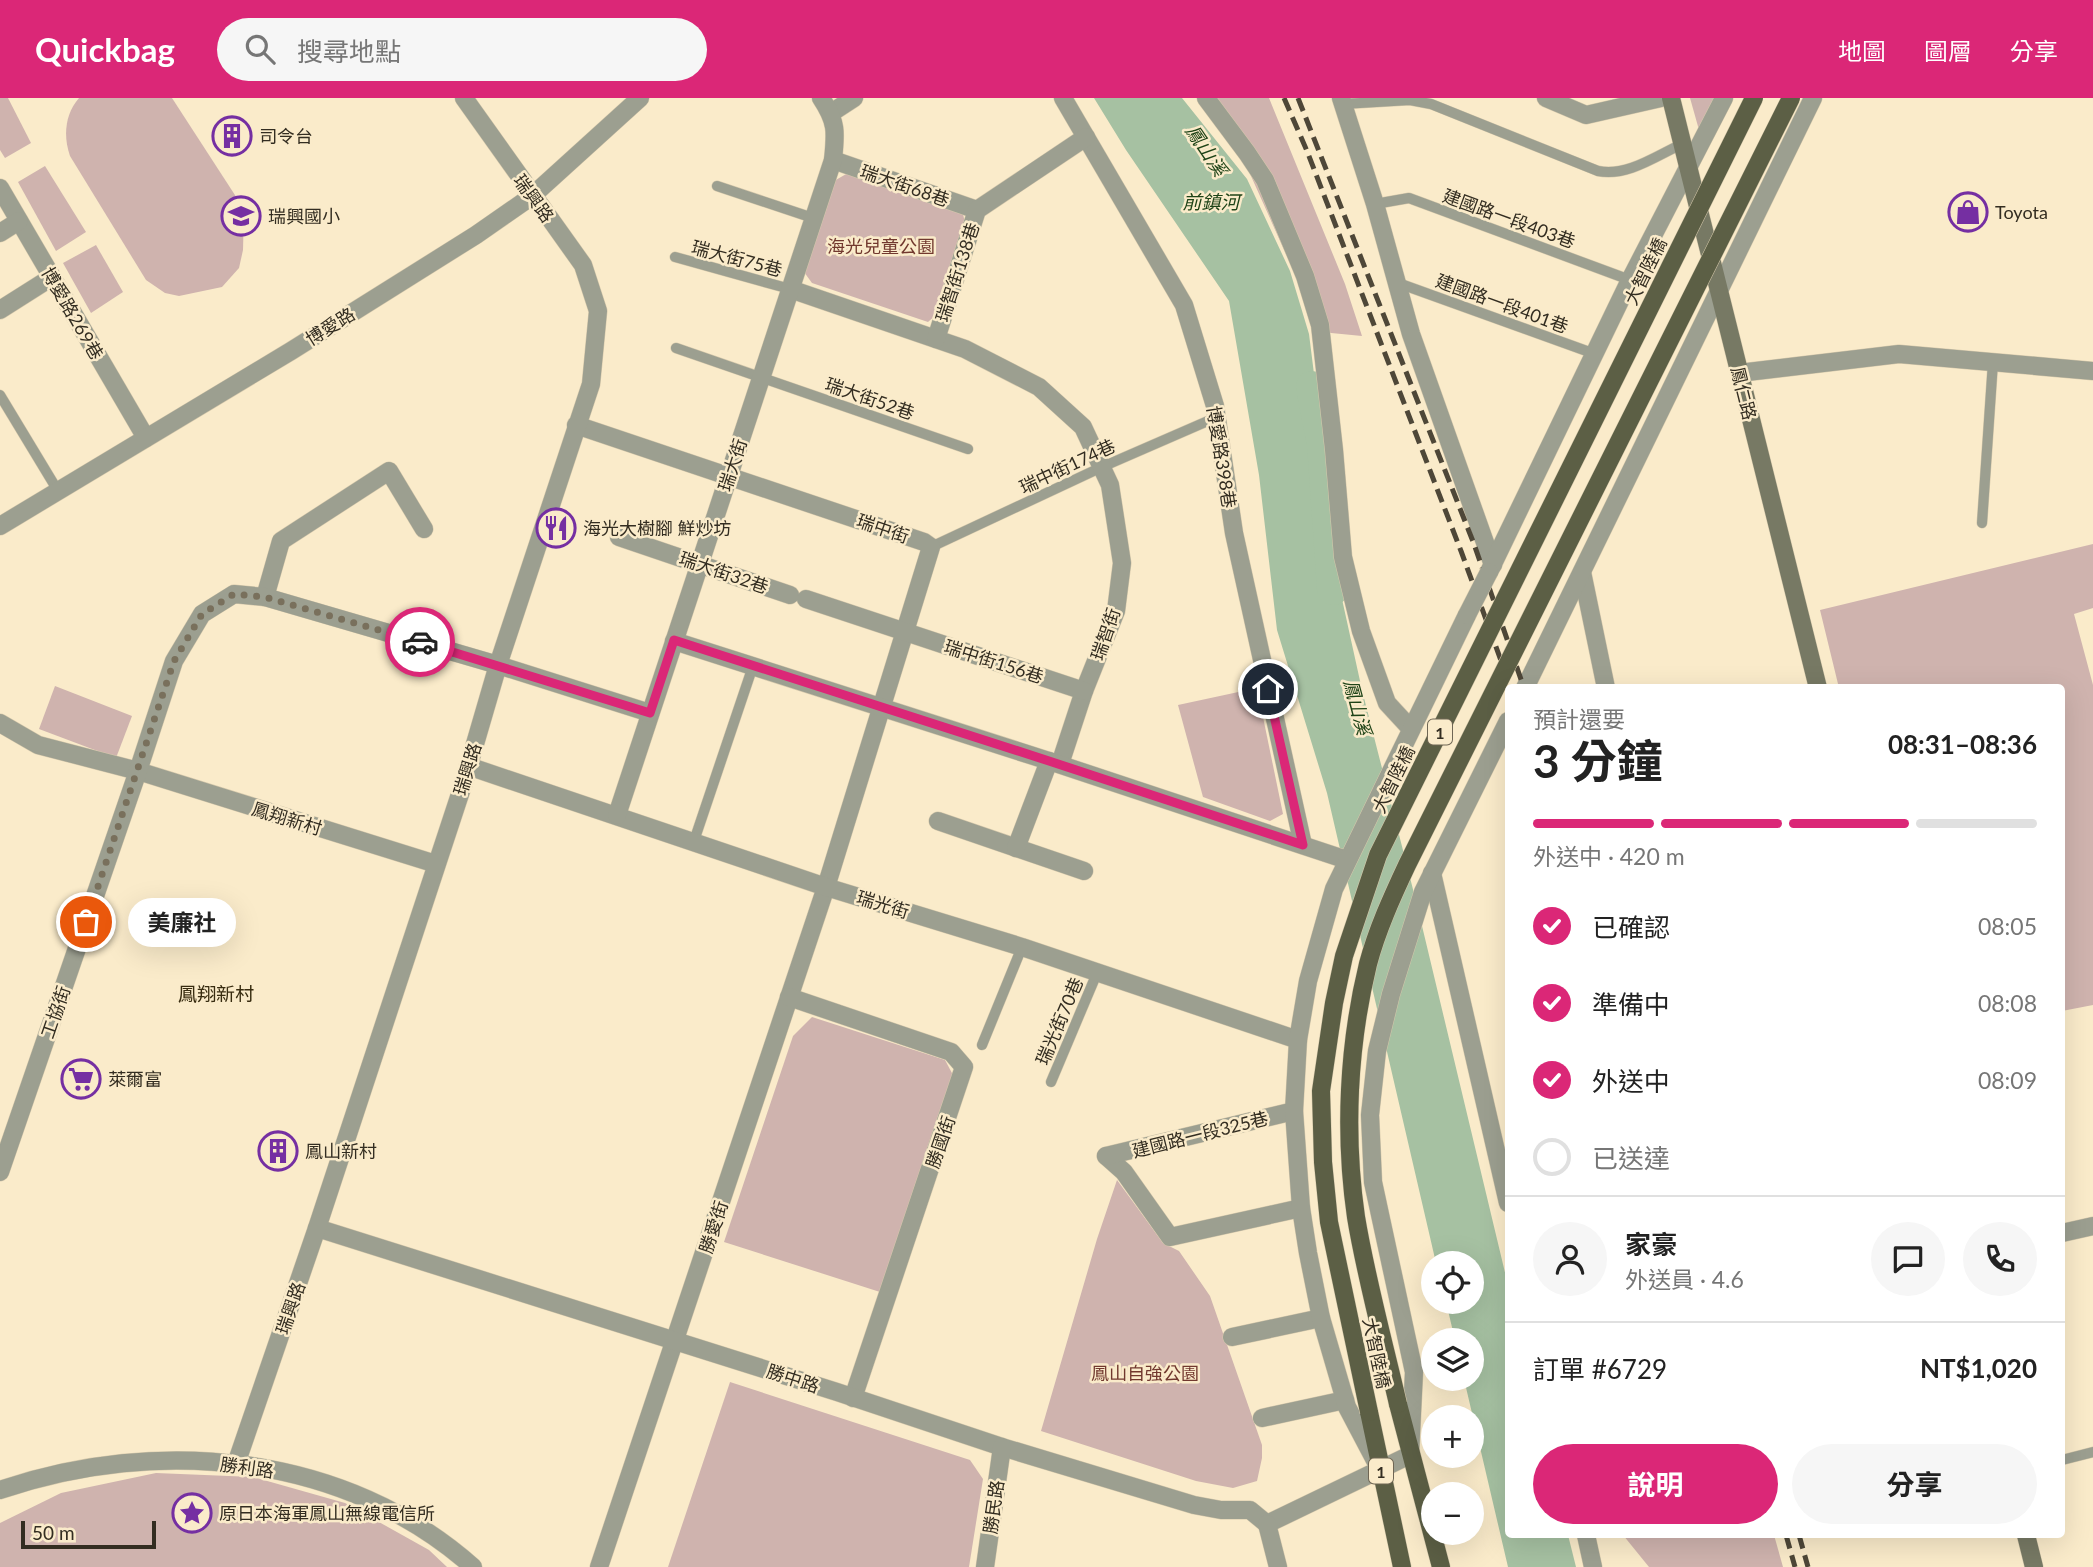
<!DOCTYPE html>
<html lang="zh-TW">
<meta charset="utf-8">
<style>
:root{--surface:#fff;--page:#f6f6f6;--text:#222;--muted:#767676;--line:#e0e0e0;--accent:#db2777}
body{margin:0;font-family:Lato,"Noto Sans TC",sans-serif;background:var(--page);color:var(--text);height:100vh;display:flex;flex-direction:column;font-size:26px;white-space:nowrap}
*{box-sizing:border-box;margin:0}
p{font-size:23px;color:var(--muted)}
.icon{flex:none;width:38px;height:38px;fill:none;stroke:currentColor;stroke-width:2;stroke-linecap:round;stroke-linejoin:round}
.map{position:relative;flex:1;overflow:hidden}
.drawer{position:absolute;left:1505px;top:586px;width:560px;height:854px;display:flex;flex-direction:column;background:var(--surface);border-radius:7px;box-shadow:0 7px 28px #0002}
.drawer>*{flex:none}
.fabs{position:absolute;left:1421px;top:1153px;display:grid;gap:14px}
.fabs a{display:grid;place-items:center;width:63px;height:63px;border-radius:50%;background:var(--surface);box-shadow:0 7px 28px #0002;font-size:35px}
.scale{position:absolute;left:21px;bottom:18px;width:135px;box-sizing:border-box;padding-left:7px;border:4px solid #332d21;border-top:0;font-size:19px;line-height:24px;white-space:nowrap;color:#332d21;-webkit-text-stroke:5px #faebca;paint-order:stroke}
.pin{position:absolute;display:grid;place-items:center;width:60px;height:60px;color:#fff;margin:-30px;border:4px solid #fff;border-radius:50%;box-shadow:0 2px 7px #0007}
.courier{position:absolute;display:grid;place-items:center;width:70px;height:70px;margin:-35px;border:5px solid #db2777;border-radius:50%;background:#fff;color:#222;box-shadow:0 2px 9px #0007}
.bubble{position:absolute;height:49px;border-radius:24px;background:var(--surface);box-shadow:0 7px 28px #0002;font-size:23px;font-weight:700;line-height:49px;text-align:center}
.headline em{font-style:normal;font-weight:700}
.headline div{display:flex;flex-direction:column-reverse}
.headline{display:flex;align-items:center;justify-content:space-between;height:119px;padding:0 28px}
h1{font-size:46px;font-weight:700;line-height:52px}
.bar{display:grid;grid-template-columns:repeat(4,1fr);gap:10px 7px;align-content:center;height:84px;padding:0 28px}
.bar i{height:9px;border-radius:5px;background:var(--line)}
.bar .current{background:var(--accent)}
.bar p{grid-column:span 4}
.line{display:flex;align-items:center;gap:18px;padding:0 28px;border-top:2px solid var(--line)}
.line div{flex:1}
.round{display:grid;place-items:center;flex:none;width:74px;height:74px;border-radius:37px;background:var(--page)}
ol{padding:0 28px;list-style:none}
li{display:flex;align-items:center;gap:21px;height:77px}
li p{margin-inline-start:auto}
li .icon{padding:7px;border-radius:50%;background:var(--accent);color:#fff;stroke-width:4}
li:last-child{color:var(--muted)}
li i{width:38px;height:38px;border:4px solid var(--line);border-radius:50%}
.button{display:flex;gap:14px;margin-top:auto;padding:14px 28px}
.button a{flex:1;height:80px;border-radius:42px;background:var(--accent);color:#fff;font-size:28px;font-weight:700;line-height:80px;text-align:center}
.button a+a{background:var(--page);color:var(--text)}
header{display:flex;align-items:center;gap:42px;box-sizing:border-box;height:98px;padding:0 35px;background:var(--accent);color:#fff}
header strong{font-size:33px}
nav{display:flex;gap:38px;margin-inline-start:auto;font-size:24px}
.search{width:490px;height:63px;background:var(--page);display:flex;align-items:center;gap:18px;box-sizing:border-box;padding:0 24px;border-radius:38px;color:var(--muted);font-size:26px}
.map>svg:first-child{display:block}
</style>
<header>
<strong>Quickbag</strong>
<div class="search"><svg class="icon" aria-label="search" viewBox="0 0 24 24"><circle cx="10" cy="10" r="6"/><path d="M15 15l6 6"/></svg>搜尋地點</div>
<nav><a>地圖</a><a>圖層</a><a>分享</a></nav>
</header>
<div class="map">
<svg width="2093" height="1469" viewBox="0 0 2093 1469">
<rect width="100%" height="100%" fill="#faebca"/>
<g fill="#cfb3ae">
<path d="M0,0h8l23,45 -26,15 -5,-8z"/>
<path d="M79,0h93l72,111 -1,41 -4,18 -17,19 -43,9 -14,-3 -19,-13 -76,-124c-7,-20 -5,-42 9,-58z"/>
<path d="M1203,0h66l76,186 17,52 -41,-4 -79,-176z"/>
<path d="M1690,0h24l-15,32z"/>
<path d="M45,68l41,66 -30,19 -38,-69z"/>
<path d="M848,75l115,41 3,13 -27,85 -11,10 -116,-39 -8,-11 30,-91z"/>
<path d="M96,147l27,47 -32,21 -28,-50z"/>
<path d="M2093,446v64l-19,6 19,71v320l-31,6v-323h-223l-19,-78z"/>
<path d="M55,588l77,30 -16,42 -77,-29z"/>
<path d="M1257,590l26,126 -13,7 -67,-24 -25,-92z"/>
<path d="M812,919l133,43 8,15 -73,217 -156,-50 69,-206z"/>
<path d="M1117,1082l46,63 16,8 31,45 52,149v13l-5,23 -24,7 -37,-7 -155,-50 56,-192z"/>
<path d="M730,1284l240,78 13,19 -14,88h-301z"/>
<path d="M156,1375l97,4 92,26 84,47 18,17h-447v-44l61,-30z"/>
<path d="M1623,1437h151l9,32h-134z"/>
</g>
<path fill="#a6c1a2" d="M1094,0h88l65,81 43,92 19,63 11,88v77l42,191 55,215 91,380v250h60l8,32h-68l-44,-188h8v-39h-17l-9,-38h26v-38l-36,-1 -109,-470 -50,-163 -18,-155 -30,-174 -103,-151z"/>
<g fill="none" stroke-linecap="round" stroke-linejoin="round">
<path stroke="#a6c1a2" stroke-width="32" d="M1312,289l11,58 10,144"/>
<g stroke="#d6c9ac" stroke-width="11">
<g id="lane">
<path d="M1343,6l67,-4 21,4 167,67c29,6 58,-15 84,-27"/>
<path d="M717,88l96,32"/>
<path d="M1375,106l34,-6 221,82"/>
<path d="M675,159l115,32"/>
<path d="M1398,185l197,71"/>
<path d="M676,250l292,101"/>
<path d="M0,297l58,96"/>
<path d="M1982,425l11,-161"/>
<path d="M931,449l171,-80 115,-50"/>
<path d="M694,743l59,-175"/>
<path d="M982,947l40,-98"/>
<path d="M1051,984l46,-109"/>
<path d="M2062,1362l31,-8"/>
</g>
</g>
<g stroke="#d6c9ac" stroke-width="19">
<g id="street">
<path d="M1063,0l121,207 31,101 19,127 69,312"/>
<path d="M1206,0l41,55 18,27 40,96 15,49 14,125 9,107 18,74 26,72 24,26"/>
<path d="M1341,0l34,106 36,130 82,231"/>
<path d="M1546,0l40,17 75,-17"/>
<path d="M831,15l23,-15"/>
<path d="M833,62l144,50"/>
<path d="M0,90l146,250"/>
<path d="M0,135l19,-12"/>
<path d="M790,191l175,60 74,38 44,40 27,58 12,78 -6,48 -32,80 -24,73"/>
<path d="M0,212l52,-33"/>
<path d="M936,241l41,-129 109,-73"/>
<path d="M1739,275l160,-19 194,17"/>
<path d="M576,327l348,117 7,5 -105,340 -227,680"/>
<path d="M0,428l291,-175 185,-116 56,-39 108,-98"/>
<path d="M619,439l171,58"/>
<path d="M1489,474l141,-292 94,-182"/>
<path d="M1582,474l24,116"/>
<path d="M265,499l16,-56 108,-70 35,58"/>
<path d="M806,501l278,92"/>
<path d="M674,543l375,120 298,99"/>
<path d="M1525,590l288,-590"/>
<path d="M0,625l38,22 100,26 298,93"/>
<path d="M468,668l358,121 196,60 276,93"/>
<path d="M617,717l216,-655c3,-28 4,-38 -12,-62"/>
<path d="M938,723l146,50"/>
<path d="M1016,750l33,-87"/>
<path d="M1432,775l76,330"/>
<path d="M789,899l162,55 13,15 -111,331"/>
<path d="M1106,1058l18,16 46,65 131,-29"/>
<path d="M1106,1058l188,-45"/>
<path d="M0,1074l138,-401 36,-110 28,-47 32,-20 31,3 233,68 152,48"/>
<path d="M317,1130l520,164 165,55 192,58 27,5h29l17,14"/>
<path d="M2062,1135l31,-7"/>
<path d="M1232,1239l89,-19"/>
<path d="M1262,1320l83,-18"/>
<path d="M236,1366l81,-236 146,-443 35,-120 93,-281 7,-73 -15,-46 -119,-167"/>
<path d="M1377,1366l-30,-57 -26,-89 -13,-65 -7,-45 -7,-97 4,-71 10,-59 26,-92 133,-274"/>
<path d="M0,1392c158,-54 345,-37 473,77"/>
<path d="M1267,1426l143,-69 4,-83 -41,-190 -3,-67 7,-64 14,-57 32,-102 85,-171"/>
<path d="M1267,1426l11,43"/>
<path d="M1586,1437l7,32"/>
<path d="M985,1469l17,-120"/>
</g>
</g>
<g stroke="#d6c9ac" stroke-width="19">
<g id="secondary">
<path d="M1671,0l147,590"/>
<path d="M2026,1437l8,32"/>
</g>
</g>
<g stroke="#d6c9ac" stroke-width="19">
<g id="primary">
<path d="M1398,1306l43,163"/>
<path d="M1369,1314l33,155"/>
</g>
</g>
<use href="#lane" stroke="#9c9f90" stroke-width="10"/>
<use href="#street" stroke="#9c9f90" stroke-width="18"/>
<use href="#secondary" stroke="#777964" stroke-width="18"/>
<use href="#primary" stroke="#5c5f45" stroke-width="18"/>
<g stroke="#4e4738" stroke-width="5" stroke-dasharray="14 7" stroke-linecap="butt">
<path d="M1284,0l23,53 154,400 50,137"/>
<path d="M1298,0l176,446 50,144"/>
<path d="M1786,1437l9,32"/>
<path d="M1799,1437l9,32"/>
</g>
<g stroke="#d6c9ac" stroke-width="19" stroke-linecap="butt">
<path id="street-bridge" d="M1467,517l22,-43"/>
</g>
<g stroke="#d6c9ac" stroke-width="19" stroke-linecap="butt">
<g id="primary-bridge">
<path d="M1398,1306c-14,-61 -32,-126 -42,-187 -12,-83 -8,-171 12,-253 9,-34 24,-67 39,-99l384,-767"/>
<path d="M1369,1314l-40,-190 -6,-60 -2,-71 13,-88 10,-47 34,-101 376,-757"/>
</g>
</g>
<use href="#street-bridge" stroke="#9c9f90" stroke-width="18"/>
<use href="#primary-bridge" stroke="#5c5f45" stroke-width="18"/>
</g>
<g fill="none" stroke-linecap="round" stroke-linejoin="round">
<path stroke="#79705c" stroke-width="7" stroke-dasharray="0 12.6" d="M86,824l88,-261 28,-47 32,-20 31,3 155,45"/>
<path stroke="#db2777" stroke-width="9" d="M420,544l230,71 24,-73 375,121 254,84 -35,-156"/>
</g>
<defs>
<g id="building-ring" transform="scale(2.0125)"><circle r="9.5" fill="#faebca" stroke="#752fa2" stroke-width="1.5"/><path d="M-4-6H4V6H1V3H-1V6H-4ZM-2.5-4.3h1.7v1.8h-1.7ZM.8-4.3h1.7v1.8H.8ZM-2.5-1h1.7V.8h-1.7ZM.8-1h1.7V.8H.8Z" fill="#752fa2"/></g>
<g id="shop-ring" transform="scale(2.0125)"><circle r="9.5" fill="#faebca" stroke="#752fa2" stroke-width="1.5"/><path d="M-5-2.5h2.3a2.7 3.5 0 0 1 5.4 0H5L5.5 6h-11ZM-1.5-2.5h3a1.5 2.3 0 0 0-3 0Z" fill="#752fa2"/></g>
<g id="school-ring" transform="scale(2.0125)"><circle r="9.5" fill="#faebca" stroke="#752fa2" stroke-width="1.5"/><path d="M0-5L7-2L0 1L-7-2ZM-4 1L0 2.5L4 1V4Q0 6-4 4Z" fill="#752fa2"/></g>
<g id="restaurant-ring" transform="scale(2.0125)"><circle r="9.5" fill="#faebca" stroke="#752fa2" stroke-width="1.5"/><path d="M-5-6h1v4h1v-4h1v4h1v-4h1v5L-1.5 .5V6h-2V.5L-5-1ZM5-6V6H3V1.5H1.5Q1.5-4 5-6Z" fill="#752fa2"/></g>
<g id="supermarket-ring" transform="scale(2.0125)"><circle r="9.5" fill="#faebca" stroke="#752fa2" stroke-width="1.5"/><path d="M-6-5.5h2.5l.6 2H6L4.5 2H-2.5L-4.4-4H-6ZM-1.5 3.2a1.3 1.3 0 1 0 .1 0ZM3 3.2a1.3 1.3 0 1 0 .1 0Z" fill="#752fa2"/></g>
<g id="sight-ring" transform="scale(2.0125)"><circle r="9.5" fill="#faebca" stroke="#752fa2" stroke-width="1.5"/><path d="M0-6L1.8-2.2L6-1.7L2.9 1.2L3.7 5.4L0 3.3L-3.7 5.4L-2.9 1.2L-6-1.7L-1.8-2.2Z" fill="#752fa2"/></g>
</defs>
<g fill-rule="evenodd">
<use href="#building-ring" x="232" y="38"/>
<use href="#shop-ring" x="1968" y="114"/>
<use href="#school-ring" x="241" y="118"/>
<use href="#restaurant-ring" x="556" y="430"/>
<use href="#supermarket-ring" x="81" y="981"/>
<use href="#building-ring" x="278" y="1053"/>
<use href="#sight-ring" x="192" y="1415"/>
</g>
<g text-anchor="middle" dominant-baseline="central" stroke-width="5" stroke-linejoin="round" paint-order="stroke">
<g fill="#faebca" stroke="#6f6654" stroke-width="2">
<rect x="1428" y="621.5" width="24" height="25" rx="5"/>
<rect x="1369" y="1360.5" width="24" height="25" rx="5"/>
</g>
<g font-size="16" font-weight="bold" fill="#332d21">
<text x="1440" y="634">1</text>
<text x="1381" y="1373">1</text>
</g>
<g font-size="18" fill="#332d21" stroke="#faebca" text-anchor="start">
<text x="259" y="38">司令台</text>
<text x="1995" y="114">Toyota</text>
<text x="268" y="118">瑞興國小</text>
<text x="583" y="430">海光大樹腳 鮮炒坊</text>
<text x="108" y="981">萊爾富</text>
<text x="305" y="1053">鳳山新村</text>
<text x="219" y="1415">原日本海軍鳳山無線電信所</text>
</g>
<g font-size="18" fill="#332d21" stroke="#faebca">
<text transform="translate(905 87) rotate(19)">瑞大街68巷</text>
<text transform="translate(534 100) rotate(54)">瑞興路</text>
<text transform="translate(1509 120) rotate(20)">建國路一段403巷</text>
<text transform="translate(737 160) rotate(15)">瑞大街75巷</text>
<text transform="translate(1645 173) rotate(-64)">大智陸橋</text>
<text transform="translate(957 174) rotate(-72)">瑞智街138巷</text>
<text transform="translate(1502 205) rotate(20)">建國路一段401巷</text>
<text transform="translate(73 215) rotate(60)">博愛路269巷</text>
<text transform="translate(330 228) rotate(-32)">博愛路</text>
<text transform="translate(1744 295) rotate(76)">鳳仁路</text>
<text transform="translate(870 300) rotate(19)">瑞大街52巷</text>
<text transform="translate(1222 359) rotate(81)">博愛路398巷</text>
<text transform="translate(732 367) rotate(-72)">瑞大街</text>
<text transform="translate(1067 368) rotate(-25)">瑞中街174巷</text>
<text transform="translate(883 430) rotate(19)">瑞中街</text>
<text transform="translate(724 474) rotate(19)">瑞大街32巷</text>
<text transform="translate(1105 536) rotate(-71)">瑞智街</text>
<text transform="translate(994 563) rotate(18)">瑞中街156巷</text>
<text transform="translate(467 671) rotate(-73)">瑞興路</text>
<text transform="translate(1393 681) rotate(-64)">大智陸橋</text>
<text transform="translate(287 720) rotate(17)">鳳翔新村</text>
<text transform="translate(883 806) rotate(17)">瑞光街</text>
<text transform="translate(55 914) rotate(-71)">工協街</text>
<text transform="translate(1059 923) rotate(-67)">瑞光街70巷</text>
<text transform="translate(1200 1036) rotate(-14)">建國路一段325巷</text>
<text transform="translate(940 1044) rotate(-71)">勝國街</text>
<text transform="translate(713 1129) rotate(-72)">勝愛街</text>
<text transform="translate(290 1210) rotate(-71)">瑞興路</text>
<text transform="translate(1377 1255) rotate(78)">大智陸橋</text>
<text transform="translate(793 1280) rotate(18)">勝中路</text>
<text transform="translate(247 1369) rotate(8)">勝利路</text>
<text transform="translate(993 1409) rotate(-82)">勝民路</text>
</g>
<g font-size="18" fill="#71382e" stroke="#faebca">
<text x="881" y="148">海光兒童公園</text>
<text x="1145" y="1275">鳳山自強公園</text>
</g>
<g font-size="19" font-style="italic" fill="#1e4317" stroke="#faebca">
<text transform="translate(1207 52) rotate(56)">鳳山溪</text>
<text x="1211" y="103">前鎮河</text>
<text transform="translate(1358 609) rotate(75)">鳳山溪</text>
</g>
<g font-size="19" fill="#382c10" stroke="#faebca">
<text x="216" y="895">鳳翔新村</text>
</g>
</g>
</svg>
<div class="fabs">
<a><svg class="icon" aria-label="locate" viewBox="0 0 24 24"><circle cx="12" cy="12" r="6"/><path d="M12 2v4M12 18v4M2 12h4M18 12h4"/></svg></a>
<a><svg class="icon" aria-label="layers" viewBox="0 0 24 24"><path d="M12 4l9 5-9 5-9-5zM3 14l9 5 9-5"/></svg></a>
<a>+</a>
<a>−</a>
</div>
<div class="scale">50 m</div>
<div class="pin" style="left:86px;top:824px;background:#ea580c"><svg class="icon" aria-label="bag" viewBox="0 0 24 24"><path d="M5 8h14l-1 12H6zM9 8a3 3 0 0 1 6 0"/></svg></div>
<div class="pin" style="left:1268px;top:591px;background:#1f2937"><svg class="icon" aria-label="home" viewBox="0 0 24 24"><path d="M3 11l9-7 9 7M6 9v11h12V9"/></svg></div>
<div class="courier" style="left:420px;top:544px"><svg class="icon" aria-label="car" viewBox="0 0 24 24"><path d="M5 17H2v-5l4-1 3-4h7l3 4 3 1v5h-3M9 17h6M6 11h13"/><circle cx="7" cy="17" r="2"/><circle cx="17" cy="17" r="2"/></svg></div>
<div class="bubble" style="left:128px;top:800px;width:108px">美廉社</div>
<section class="drawer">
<div class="headline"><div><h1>3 分鐘</h1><p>預計還要</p></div><em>08:31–08:36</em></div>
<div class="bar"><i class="current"></i><i class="current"></i><i class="current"></i><i></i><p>外送中 · 420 m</p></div>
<ol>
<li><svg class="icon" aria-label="check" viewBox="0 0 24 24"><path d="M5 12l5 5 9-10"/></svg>已確認<p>08:05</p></li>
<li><svg class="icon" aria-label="check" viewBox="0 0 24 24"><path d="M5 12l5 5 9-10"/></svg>準備中<p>08:08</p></li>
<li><svg class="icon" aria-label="check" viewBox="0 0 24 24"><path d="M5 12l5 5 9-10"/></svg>外送中<p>08:09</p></li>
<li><i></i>已送達</li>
</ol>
<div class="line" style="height:126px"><a class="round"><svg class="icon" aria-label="person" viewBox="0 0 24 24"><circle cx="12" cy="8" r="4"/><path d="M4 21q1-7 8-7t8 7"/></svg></a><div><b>家豪</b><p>外送員 · 4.6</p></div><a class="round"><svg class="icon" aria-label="chat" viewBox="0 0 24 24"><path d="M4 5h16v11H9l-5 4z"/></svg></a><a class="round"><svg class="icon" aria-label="phone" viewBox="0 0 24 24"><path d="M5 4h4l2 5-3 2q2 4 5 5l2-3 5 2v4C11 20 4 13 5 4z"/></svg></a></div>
<div class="line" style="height:91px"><div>訂單 #6729</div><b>NT$1,020</b></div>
<div class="button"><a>說明</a><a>分享</a></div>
</section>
</div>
